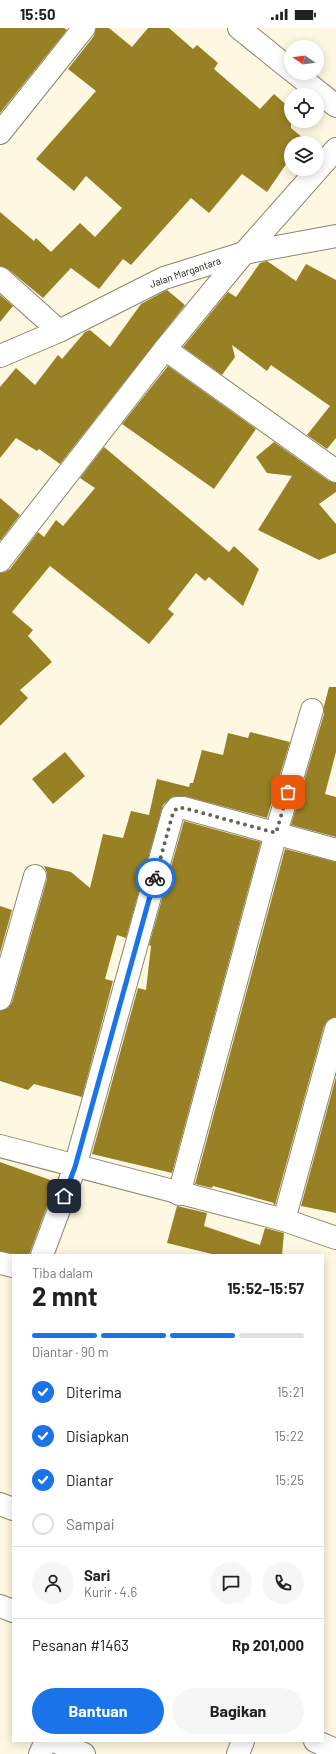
<!DOCTYPE html>
<html lang="id">
<meta charset="utf-8">
<style>
:root{--surface:#fff;--page:#f6f6f6;--text:#202124;--muted:#757577;--line:#e0e0e0;--accent:#1a73e8}
body{margin:0;font-family:Barlow,sans-serif;background:var(--page);color:var(--text);height:100vh;display:flex;flex-direction:column;font-size:15px;white-space:nowrap}
*{box-sizing:border-box;margin:0}
p{font-size:13px;color:var(--muted)}
.icon{flex:none;width:22px;height:22px;fill:none;stroke:currentColor;stroke-width:2;stroke-linecap:round;stroke-linejoin:round}
.map{position:relative;flex:1;overflow:hidden}
.drawer{position:absolute;left:12px;top:1226px;width:312px;height:488px;display:flex;flex-direction:column;background:var(--surface);border-radius:0px;box-shadow:0 2px 10px #0003}
.drawer>*{flex:none}
.needle{width:26px;rotate:283deg}
.tools{position:absolute;left:284px;top:12px;display:grid;gap:8px}
.tools a{display:grid;place-items:center;width:40px;height:40px;border-radius:50%;background:var(--surface);box-shadow:0 2px 10px #0003;font-size:20px}
.pin{position:absolute;display:grid;place-items:center;width:34px;height:34px;color:#fff;margin:-17px;border-radius:8px;box-shadow:0 2px 6px #0006}
.courier{position:absolute;display:grid;place-items:center;width:40px;height:40px;margin:-20px;border:3px solid #1a73e8;border-radius:50%;background:#fff;color:#222;box-shadow:0 1px 5px #0007}
.head em{font-style:normal;font-weight:700}
.head div{display:flex;flex-direction:column-reverse}
.head{display:flex;align-items:center;justify-content:space-between;height:68px;padding:0 20px}
h1{font-size:26px;font-weight:700;line-height:30px}
.bar{display:grid;grid-template-columns:repeat(4,1fr);gap:6px 4px;align-content:center;height:48px;padding:0 20px}
.bar i{height:5px;border-radius:3px;background:var(--line)}
.bar .on{background:var(--accent)}
.bar p{grid-column:span 4}
.line{display:flex;align-items:center;gap:10px;padding:0 20px;border-top:1px solid var(--line)}
.line div{flex:1}
.round{display:grid;place-items:center;flex:none;width:42px;height:42px;border-radius:21px;background:var(--page)}
ol{padding:0 20px;list-style:none}
li{display:flex;align-items:center;gap:12px;height:44px}
li p{margin-inline-start:auto}
li .icon{padding:4px;border-radius:50%;background:var(--accent);color:#fff;stroke-width:4}
li:last-child{color:var(--muted)}
li i{width:22px;height:22px;border:2px solid var(--line);border-radius:50%}
.button{display:flex;gap:8px;margin-top:auto;padding:8px 20px}
.button a{flex:1;height:46px;border-radius:24px;background:var(--accent);color:#fff;font-size:16px;font-weight:700;line-height:46px;text-align:center}
.button a+a{background:var(--page);color:var(--text)}
.status{display:flex;justify-content:space-between;align-items:center;height:28px;padding:0 20px;background:var(--surface);direction:ltr}
.status svg{height:11px;fill:currentColor}
.map>svg:first-child{display:block}
</style>
<div class="status"><b>15:50</b><svg viewBox="0 0 49 12"><path d="M0 12V9h3v3zM5 12V6h3v6zM10 12V3h3v9zM15 12V0h3v12zM26 1h20v11H26zM47 4h2v5h-2z"/></svg></div>
<div class="map">
<svg width="336" height="1726" viewBox="0 0 336 1726">
<rect width="100%" height="100%" fill="#fef8e2"/>
<g fill="#988125">
<path d="M0,0h64l3,2 -67,83z"/>
<path d="M96,0h13l23,19 16,-19h21l24,21 4,-4 21,18 -4,6 46,40 14,-15 17,15v19l18,15h-18v14l-24,35 -25,-18 -33,39 -18,-15 -60,67 -8,-6 -24,30 -28,-21 -28,30 -35,-29 -8,-3v-54l34,29 2,-3 15,14 29,-29 15,14 27,-29 -36,-32 -12,15 -38,-32 60,-68 -28,-22 26,-33z"/>
<path d="M267,233l29,20 10,-17 30,16v158l-9,11 -20,-14 23,-29 -59,-41 -4,6 -35,-26 3,12 -13,18 -39,-28 45,-55 8,5 24,-34z"/>
<path d="M167,262l18,15 -125,159 -21,-15 -2,2 -21,-13 -16,20v-71l16,-19 19,17 23,-30 4,4 23,-27 5,-2 20,17 31,-43z"/>
<path d="M0,267l13,11 -13,16z"/>
<path d="M168,338l88,63 -42,60 -92,-65z"/>
<path d="M274,414l55,39 7,2v9l-17,12 17,20v29l-17,7 -61,-30 34,-54 -25,-3 -11,-16z"/>
<path d="M104,419l125,105 5,-6 25,23 -16,37 -34,-29 -4,4 -9,-8 -28,36 6,5 -25,30 -99,-78 -38,46 21,18 -5,6 24,26 -32,28 8,8 -28,28v-153l5,-1 5,-3 28,-37 6,5 12,-17 7,6 32,-38 -15,-10z"/>
<path d="M0,470l20,17 -19,25h-1z"/>
<path d="M329,659h7v65l-11,42 11,3v40l-45,-12 33,-111v-8z"/>
<path d="M250,704l40,10 -23,76 -83,-22 -12,1 -9,8 -37,133 -9,-3 -12,44 8,2 -31,116 -48,-13 -6,6 -28,-9v-70l8,-3 4,-6 35,-123v-6l-3,-7 27,6 19,16 13,-54 20,4 8,-27 18,4 8,-36 32,8 1,-4h3l9,-33 21,5 5,-22 20,5z"/>
<path d="M65,724l20,24 -32,28 -21,-25z"/>
<path d="M184,793l77,21 -89,331 -80,-19 46,-166 8,2 5,-44 -2,-1z"/>
<path d="M285,821l51,13v155l-8,3 -4,6 -49,179 -2,-1 1,-1 -61,-17 -1,2 -17,-4z"/>
<path d="M0,878l12,4 -12,43z"/>
<path d="M336,1049v136l-35,-7z"/>
<path d="M0,1134l56,20 -27,73h-11l-18,-4z"/>
<path d="M177,1178l30,7 -3,13 56,19 5,-17 19,5 -2,22h-66l-49,-12z"/>
</g>
<g fill="none" stroke-linecap="round" stroke-linejoin="round">
<g stroke="#8c866d" stroke-width="24">
<g id="street">
<path d="M0,105l84,-105"/>
<path d="M0,250l59,53"/>
<path d="M165,321l171,122"/>
<path d="M0,328l59,-25 105,-53 80,-25 92,-17"/>
<path d="M0,533l165,-212 79,-96 92,-104"/>
<path d="M0,971l35,-123"/>
<path d="M0,1118l284,74 52,18"/>
<path d="M179,1166l97,-361 36,-123"/>
<path d="M284,1192l52,-191"/>
<path d="M42,1227l33,-88 98,-354 4,-5h7l152,42"/>
<path d="M0,1235l13,3"/>
<path d="M0,1476l13,5"/>
<path d="M0,1578l13,5"/>
<path d="M54,1713l30,13"/>
<path d="M315,1713l21,9"/>
<path d="M40,1726l6,-13"/>
<path d="M238,1726l5,-13"/>
</g>
</g>
<g stroke="#8c866d" stroke-width="24">
<g id="highway">
<path d="M239,0l52,42"/>
<path d="M295,45l41,33"/>
</g>
</g>
<use href="#street" stroke="#fff" stroke-width="22"/>
<use href="#highway" stroke="#fff" stroke-width="22"/>
</g>
<g fill="none" stroke-linecap="round" stroke-linejoin="round">
<path stroke="#666254" stroke-width="4" stroke-dasharray="0 7.2" d="M155,850l18,-65 4,-5h7l92,25 12,-41"/>
<path stroke="#1a73e8" stroke-width="5" d="M64,1168l11,-29 80,-289"/>
</g>
<g text-anchor="middle" dominant-baseline="central" stroke-width="3" stroke-linejoin="round" paint-order="stroke">
<g font-size="10" fill="#141108" stroke="#fff">
<text transform="translate(185 244) rotate(-19)">Jalan Margantara</text>
</g>
</g>
</svg>
<div class="tools">
<a><svg class="needle" viewBox="-14 -14 28 28"><path d="M0-13l5 13h-10z" fill="#e53935"/><path d="M0 13l5-13h-10z" fill="#757577"/></svg></a>
<a><svg class="icon" aria-label="locate" viewBox="0 0 24 24"><circle cx="12" cy="12" r="6"/><path d="M12 2v4M12 18v4M2 12h4M18 12h4"/></svg></a>
<a><svg class="icon" aria-label="layers" viewBox="0 0 24 24"><path d="M12 4l9 5-9 5-9-5zM3 14l9 5 9-5"/></svg></a>
</div>
<div class="pin" style="left:288px;top:764px;background:#ea580c"><svg class="icon" aria-label="bag" viewBox="0 0 24 24"><path d="M5 8h14l-1 12H6zM9 8a3 3 0 0 1 6 0"/></svg></div>
<div class="pin" style="left:64px;top:1168px;background:#1f2937"><svg class="icon" aria-label="home" viewBox="0 0 24 24"><path d="M3 11l9-7 9 7M6 9v11h12V9"/></svg></div>
<div class="courier" style="left:155px;top:850px"><svg class="icon" aria-label="bike" viewBox="0 0 24 24"><circle cx="6" cy="16" r="4"/><circle cx="18" cy="16" r="4"/><path d="M6 16l4-8h5l3 8M10 8l3 8H6M13 5h3"/></svg></div>
<section class="drawer">
<div class="head"><div><h1>2 mnt</h1><p>Tiba dalam</p></div><em>15:52–15:57</em></div>
<div class="bar"><i class="on"></i><i class="on"></i><i class="on"></i><i></i><p>Diantar · 90 m</p></div>
<ol>
<li><svg class="icon" aria-label="check" viewBox="0 0 24 24"><path d="M5 12l5 5 9-10"/></svg>Diterima<p>15:21</p></li>
<li><svg class="icon" aria-label="check" viewBox="0 0 24 24"><path d="M5 12l5 5 9-10"/></svg>Disiapkan<p>15:22</p></li>
<li><svg class="icon" aria-label="check" viewBox="0 0 24 24"><path d="M5 12l5 5 9-10"/></svg>Diantar<p>15:25</p></li>
<li><i></i>Sampai</li>
</ol>
<div class="line" style="height:72px"><a class="round"><svg class="icon" aria-label="person" viewBox="0 0 24 24"><circle cx="12" cy="8" r="4"/><path d="M4 21q1-7 8-7t8 7"/></svg></a><div><b>Sari</b><p>Kurir · 4.6</p></div><a class="round"><svg class="icon" aria-label="chat" viewBox="0 0 24 24"><path d="M4 5h16v11H9l-5 4z"/></svg></a><a class="round"><svg class="icon" aria-label="phone" viewBox="0 0 24 24"><path d="M5 4h4l2 5-3 2q2 4 5 5l2-3 5 2v4C11 20 4 13 5 4z"/></svg></a></div>
<div class="line" style="height:52px"><div>Pesanan #1463</div><b>Rp 201,000</b></div>
<div class="button"><a>Bantuan</a><a>Bagikan</a></div>
</section>
</div>
